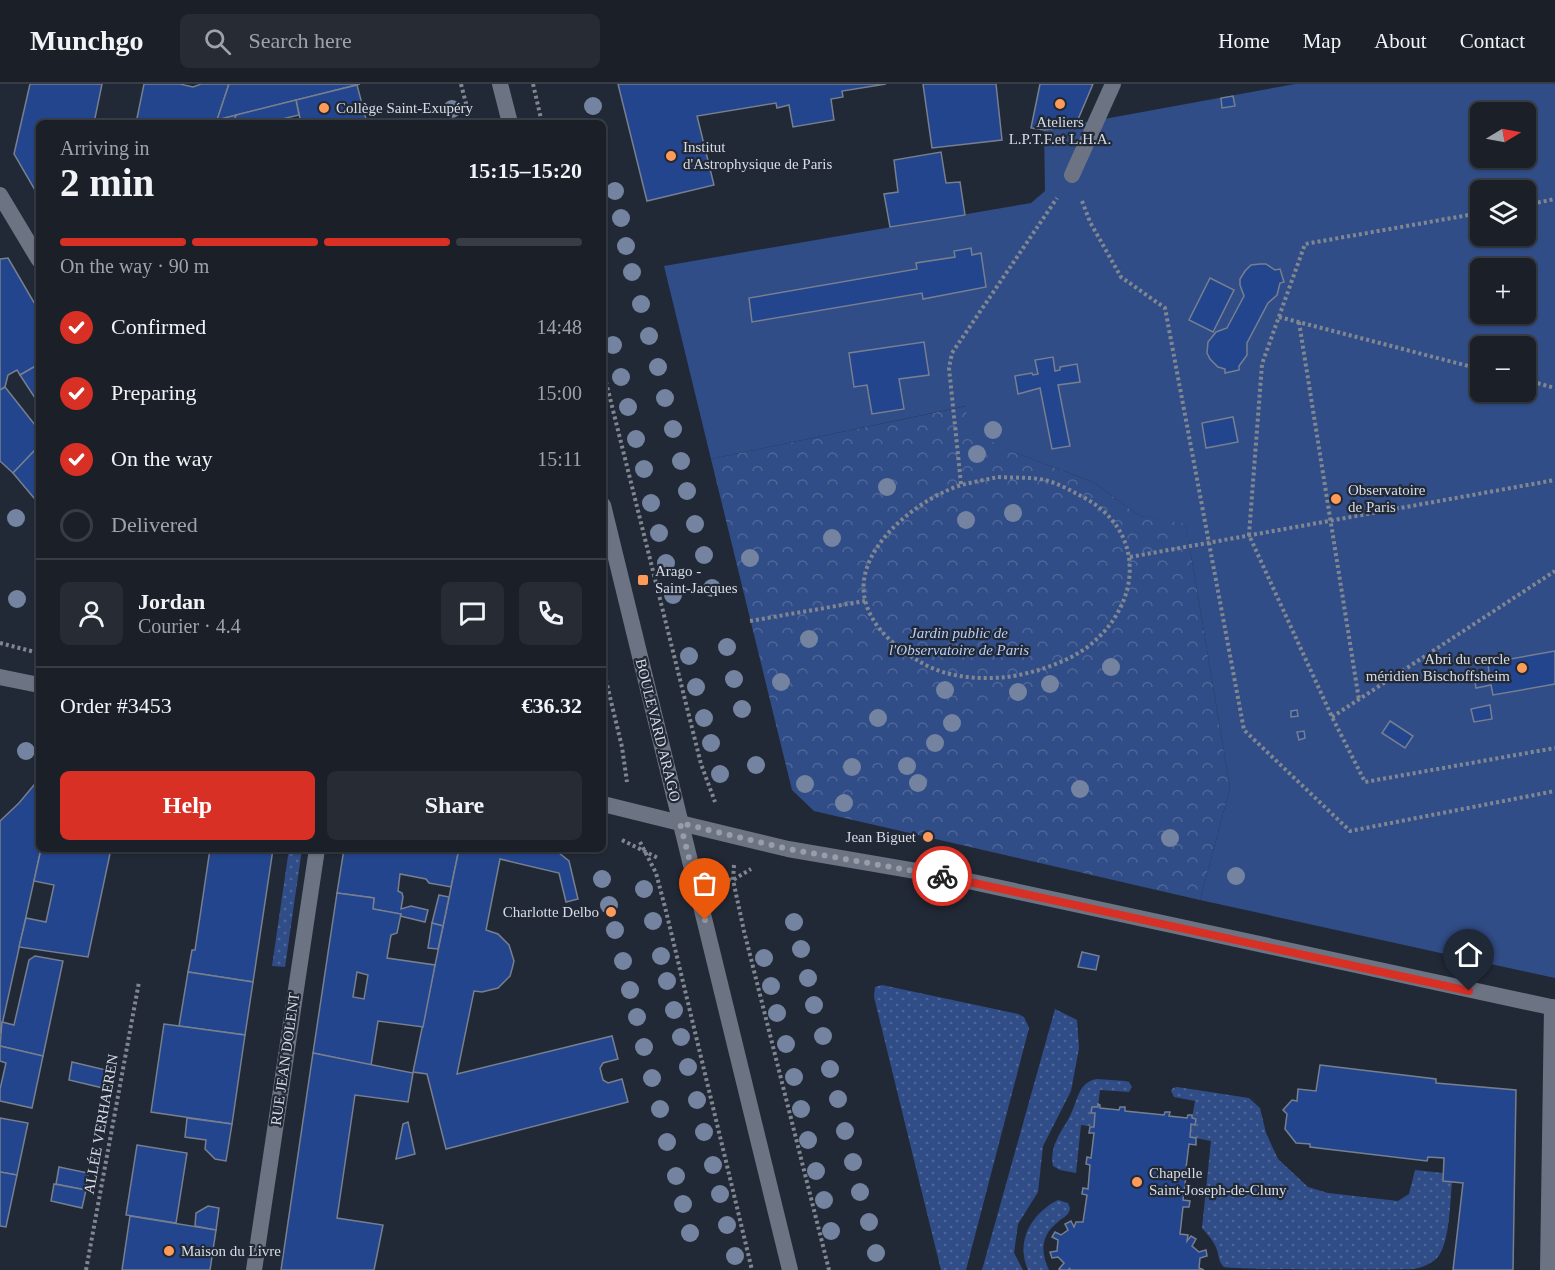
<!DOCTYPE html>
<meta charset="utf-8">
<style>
:root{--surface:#1a1f28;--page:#272c34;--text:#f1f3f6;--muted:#9fa2a8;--line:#383d45;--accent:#d93025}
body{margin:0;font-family:Georgia,serif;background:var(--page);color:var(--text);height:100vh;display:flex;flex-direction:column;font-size:22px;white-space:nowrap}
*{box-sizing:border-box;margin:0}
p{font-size:20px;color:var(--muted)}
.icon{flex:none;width:33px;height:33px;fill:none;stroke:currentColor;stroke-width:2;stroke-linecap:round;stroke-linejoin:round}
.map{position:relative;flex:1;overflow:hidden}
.panel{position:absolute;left:36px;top:36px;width:570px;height:732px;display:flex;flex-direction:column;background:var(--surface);border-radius:9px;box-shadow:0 2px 4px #0004,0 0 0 2px var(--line)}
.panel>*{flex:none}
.needle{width:39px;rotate:80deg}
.controls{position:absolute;left:1470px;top:18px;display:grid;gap:12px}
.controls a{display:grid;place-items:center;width:66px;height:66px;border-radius:9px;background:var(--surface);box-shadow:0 2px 4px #0004,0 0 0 2px var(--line);font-size:30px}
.pin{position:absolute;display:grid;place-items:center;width:51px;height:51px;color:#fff;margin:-62px -26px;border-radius:50% 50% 50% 0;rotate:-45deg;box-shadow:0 0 6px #0007}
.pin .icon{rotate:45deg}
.courier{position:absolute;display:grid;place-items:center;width:60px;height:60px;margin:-30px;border:4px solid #d93025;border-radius:50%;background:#fff;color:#222;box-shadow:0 2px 8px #0007}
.overview em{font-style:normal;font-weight:700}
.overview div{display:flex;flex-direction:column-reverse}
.overview{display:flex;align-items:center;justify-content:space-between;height:102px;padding:0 24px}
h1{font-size:39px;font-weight:700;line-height:45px}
.bar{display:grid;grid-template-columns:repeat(4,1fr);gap:9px 6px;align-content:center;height:72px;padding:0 24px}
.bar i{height:8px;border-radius:4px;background:var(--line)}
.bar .current{background:var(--accent)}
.bar p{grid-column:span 4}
.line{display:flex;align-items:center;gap:15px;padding:0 24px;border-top:2px solid var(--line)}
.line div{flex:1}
.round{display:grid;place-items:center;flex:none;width:63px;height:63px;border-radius:9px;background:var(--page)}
ol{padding:0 24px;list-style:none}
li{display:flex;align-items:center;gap:18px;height:66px}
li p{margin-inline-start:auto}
li .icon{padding:6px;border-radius:50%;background:var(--accent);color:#fff;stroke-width:4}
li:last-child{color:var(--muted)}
li i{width:33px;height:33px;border:3px solid var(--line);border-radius:50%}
.action{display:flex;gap:12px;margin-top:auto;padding:12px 24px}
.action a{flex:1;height:69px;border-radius:9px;background:var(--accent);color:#fff;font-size:24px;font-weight:700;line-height:69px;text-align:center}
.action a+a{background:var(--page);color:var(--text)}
header{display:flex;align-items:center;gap:36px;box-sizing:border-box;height:84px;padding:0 30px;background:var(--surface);border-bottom:2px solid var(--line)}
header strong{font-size:28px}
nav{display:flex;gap:33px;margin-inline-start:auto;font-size:21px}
.search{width:420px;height:54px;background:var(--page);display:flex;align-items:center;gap:15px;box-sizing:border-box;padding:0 21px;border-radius:9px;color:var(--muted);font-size:22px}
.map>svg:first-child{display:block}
</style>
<header>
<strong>Munchgo</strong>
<div class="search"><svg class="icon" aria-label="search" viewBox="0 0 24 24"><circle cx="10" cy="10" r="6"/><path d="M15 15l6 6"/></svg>Search here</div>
<nav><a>Home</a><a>Map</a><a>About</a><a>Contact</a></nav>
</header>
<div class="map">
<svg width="1555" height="1186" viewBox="0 0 1555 1186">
<defs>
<pattern id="grass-dots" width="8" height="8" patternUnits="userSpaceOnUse" patternTransform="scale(1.5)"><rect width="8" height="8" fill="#314d87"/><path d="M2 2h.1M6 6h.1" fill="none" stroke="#4e6698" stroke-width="1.8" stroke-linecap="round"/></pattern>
<pattern id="park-crowns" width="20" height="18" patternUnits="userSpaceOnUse" patternTransform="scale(1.5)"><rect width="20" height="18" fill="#314d87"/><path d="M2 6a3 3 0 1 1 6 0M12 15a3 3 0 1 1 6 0" fill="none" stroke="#4e6698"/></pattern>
</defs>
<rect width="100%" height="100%" fill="#222936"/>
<g fill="url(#grass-dots)">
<path d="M289,765h13l-17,118 -13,-1z"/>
<path d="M882,901l136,29 6,3 5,11 -63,242h-25l-67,-273 1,-10z"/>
<path d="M1055,925l22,11 2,28 -8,43 -28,55 -5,46 -20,32 -4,29 9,17h-41z"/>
<path d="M1097,995l28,2 4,1 3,5 -3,5 -29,-2 -2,17 -6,6h3l-1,14 -13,-2 -5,48 -16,-3 -7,-4c-4,-21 9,-34 18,-52 7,-14 7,-32 26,-35z"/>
<path d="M1177,1003l72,11 11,10 6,25 12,26 30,28 20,6 70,8 11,-7 6,-24 28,3v8l9,1c-2,19 -2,62 -15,76 -6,6 -16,10 -24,11 -17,1 -180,1 -189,-2 -5,-4 -5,-11 -7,-17 -3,-9 -9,-15 -15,-22l9,-87 -21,-4 1,-13 4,1 1,-6 -4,-1 3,-17 -21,-4 -3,-6 2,-3z"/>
<path d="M1058,1116l10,3 2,5c-1,8 -7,9 -12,14 -17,13 -18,30 -9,48h-21c-13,-29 4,-57 30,-70z"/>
</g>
<path fill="url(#park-crowns)" d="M967,322l44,45 82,31 47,34 45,7 8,43 37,222 -30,112 -386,-89 -22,-21 -81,-331z"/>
<path fill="#314d87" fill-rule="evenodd" d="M1295,0h260v894l-355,-78 30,-112 -37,-222 -8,-42 -45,-8 -47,-34 -82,-31 -43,-21 -2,-24 -255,53 -47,-193 367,-63 14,-12 -1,-61zM1480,28h46v46h-46zM1480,106h46v46h-46zM1480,184h46v46h-46zM1480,262h46v46h-46z"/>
<g fill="#23458d" stroke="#767f8f" stroke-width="1.5" fill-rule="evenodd">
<path d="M30,0h72l-8,39h-55v74l-25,-43z"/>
<path d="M144,0h36l13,3 8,-3h28l-13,39h-80z"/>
<path d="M229,0h131l-143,36z"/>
<path d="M618,0h268l-44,7 1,6 -12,2 3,21 -41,7 -4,-22 -12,3 -1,-5 -79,13 17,69 -67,16z"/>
<path d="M923,0h73l6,56 -70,8z"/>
<path d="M1040,0h53l-17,40 -32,6 -13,-2z"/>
<path d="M357,1l10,38h-66l-5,-23z"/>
<path d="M1233,12l2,10 -13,2 -1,-10z"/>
<path d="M296,16l3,15 -33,8h-33l3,-8z"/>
<path d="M236,31l-3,8h-17l1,-3z"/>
<path d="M941,68l5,31 14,-1 5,33 -75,12 -6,-33 14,-2 -4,-32z"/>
<path d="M971,164l1,7 9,-2 5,34 -63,12 -1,-6 -170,29 -3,-24 168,-29 -1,-6 39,-6 -1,-6z"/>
<path d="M8,174l31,53v53l-19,11 -3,-5 -9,5 -3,12 -5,3v-131z"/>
<path d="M1260,180h6l9,6 5,-1 4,13 -4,1 -3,12 -9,8 -21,40v12l-8,11v4l-14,3v-4l-7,-2 -8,-8 -3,-6 1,-11 8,-10 11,-4 17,-32 -4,-11v-6l5,-8 6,-6z"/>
<path d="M1210,194l24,12 -21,42 -24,-12z"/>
<path d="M924,258l5,33 -30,4 5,30 -32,5 -5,-29 -13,2 -5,-34z"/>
<path d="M1053,273l2,14 5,-1v-3l17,-3 3,18 -22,3 12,61 -18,3 -12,-61 -22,6 -3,-18 17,-3 1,2 5,-1 -3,-14z"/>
<path d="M39,280v34h-4l-15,-23z"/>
<path d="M5,303l34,43v24l-4,-4 -22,23 -13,-12v-71z"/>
<path d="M1233,333l5,25 -32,6 -4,-25z"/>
<path d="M35,366l4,4v50l-26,-31z"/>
<path d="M1555,567v33l-62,11 -2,-10 -15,3 -2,-12 15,-3 -1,-10z"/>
<path d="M1490,621l2,14 -18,3 -3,-13z"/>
<path d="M1297,626l1,6 -7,1v-6z"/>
<path d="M1390,637l23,15 -8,12 -23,-15z"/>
<path d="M1304,647l1,7 -6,2 -2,-8z"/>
<path d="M39,695v70h2l-41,185v-213l19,-18z"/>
<path d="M41,765h70l-23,108 -69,-10 7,-29 20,4 8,-37 -20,-4z"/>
<path d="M210,765h63l-20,133 -65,-10 4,-22h3z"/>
<path d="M344,765h115l-8,38 -22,-4 -3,-4 -26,-5 -2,17 4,2 1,4 -2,12 10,-3 17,4 -3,12 -25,-6 1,-2 -28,-5 1,-11 -37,-5z"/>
<path d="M459,765h95l15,12 9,38 -12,3 -7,-29 -59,-14 -14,71 12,4 11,11 5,16 -2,8 -2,7 -12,12 -16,4 -8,-1 -17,83 155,-38 6,23 -15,4 -3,5 3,12 5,3 14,-4 6,23 -182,47 -19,-75 -14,-2z"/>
<path d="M337,809l37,5 -1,11 28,5 -4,19 -6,2 -4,23 48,7 -12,62 -45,-6 -7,44 -58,-12zM357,888l11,3 -4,24 -11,-2z"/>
<path d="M439,811l10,2 -6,29 -11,-3z"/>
<path d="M432,839l11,3 -5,23 -10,-1z"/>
<path d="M1082,868l17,4 -3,14 -18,-3z"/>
<path d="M35,872l28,5 -20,95 -43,-10 2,-24 12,3 15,-65z"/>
<path d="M188,888l65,10 -8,53 -66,-9z"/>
<path d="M164,940l81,11 -13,89 -81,-12z"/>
<path d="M0,962l43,10 -11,52 -32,-7v-12l6,-26 -6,-2z"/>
<path d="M313,969l100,20 -5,29 -53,-7 -18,123 46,7 -9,45h-93z"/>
<path d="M72,978l34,8 -3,18 -34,-8z"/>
<path d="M1320,981l116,14v4l80,7 -3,180h-60l10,-87 -20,-2 1,-23 -16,-1 -1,4 -117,-14v-3l-14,-1 -11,-14 2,-15 -4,-4 9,-10 5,1 1,-12 18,2z"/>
<path d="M1098,1020l2,1v3l19,2 1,-3h5v4l39,4 1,-3h5l-1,4 18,2 1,-3h4v3l4,1 -1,6 -4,-1 -1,13 6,1v7l-7,-1 -3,24 7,1 -1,7h-6l-3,24 7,1 -1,6h-6l-3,27 8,1 -1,6 4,-5 5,3 -4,7 7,6 7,-2 1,6 -7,2 -1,10 5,2h-135l1,-2 -2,2h-7l-2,-1 5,-6 -6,-6 -6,1 -2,-6 7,-1 1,-11 -6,-3 3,-5 6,3 7,-5 -3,-6 6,-3 3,6 2,-5h7l4,-27 -5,-1 1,-6 5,1 2,-24 -4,-1 1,-7 4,1 3,-25h-5l1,-6h4l1,-14h-4l1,-6h6z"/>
<path d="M0,1034l28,5 -11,52 -17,-3z"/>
<path d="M187,1034l45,6 -6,37 -11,-2 -10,-10 1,-9 -21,-3z"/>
<path d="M408,1038l7,32 -19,5 7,-35z"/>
<path d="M137,1061l50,8 -11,70 -50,-8z"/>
<path d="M59,1083l29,6 -2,17 -30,-6z"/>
<path d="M0,1088l17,3 -11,52 -6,-1z"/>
<path d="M54,1100l32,6 -4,18 -31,-7z"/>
<path d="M208,1122l11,2 -3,22 -21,-4 1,-13z"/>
<path d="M130,1132l86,14 -6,40h-88z"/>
</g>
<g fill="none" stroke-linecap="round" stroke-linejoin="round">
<g stroke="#818791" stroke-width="4" stroke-dasharray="3 3" stroke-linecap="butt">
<path d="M461,0l10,39"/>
<path d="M533,0l9,39"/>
<path d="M1082,117l8,21 31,55 44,31 79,422 106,101 205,-40"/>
<path d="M1526,121l29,-6"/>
<path d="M1480,129l-175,31 -43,120 -13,171 83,182 33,65 190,-34"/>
<path d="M1279,233l201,52"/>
<path d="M1299,238l60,378"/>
<path d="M603,286l98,394 14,38"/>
<path d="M1526,296l29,8"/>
<path d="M998,393c14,1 28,0 41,2 15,2 29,10 42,17 65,33 62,106 9,149 -21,17 -58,29 -84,32 -28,3 -60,0 -84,-14 -24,-14 -50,-34 -57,-63 -11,-47 43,-92 81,-109 16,-8 35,-10 52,-14z"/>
<path d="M961,400l-12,-116 3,-15 105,-155"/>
<path d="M1130,473l425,-77"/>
<path d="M750,537l115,-20"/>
<path d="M0,559l39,10"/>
<path d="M603,584l19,79 5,35"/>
<path d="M1332,633l223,-146"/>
<path d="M622,756l36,18"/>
<path d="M640,758l16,31 10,38 86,359"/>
<path d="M734,781l-1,15 11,51 85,339"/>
<path d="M722,795l11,1 18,-11"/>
<path d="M86,1186l53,-288"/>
</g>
<path stroke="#6c7484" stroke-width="16" d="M1072,91l41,-91"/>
<g stroke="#6c7484" stroke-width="16">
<path d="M0,111l39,65"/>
<path d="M680,739l108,26 157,27 610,132"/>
<path d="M254,1186l63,-421"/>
<path d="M1548,1186l4,-263"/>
</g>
<g stroke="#6c7484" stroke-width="16">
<path d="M500,0l10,39"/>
<path d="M603,421l187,765"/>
<path d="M0,593l39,8"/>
<path d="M603,720l77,19"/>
</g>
</g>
<g fill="#7484a0">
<circle cx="593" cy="22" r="9"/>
<circle cx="452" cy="25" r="9"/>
<circle cx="615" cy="107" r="9"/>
<circle cx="621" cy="134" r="9"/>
<circle cx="626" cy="162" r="9"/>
<circle cx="632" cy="188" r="9"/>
<circle cx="641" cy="220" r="9"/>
<circle cx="649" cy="252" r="9"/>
<circle cx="613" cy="261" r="9"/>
<circle cx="658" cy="283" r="9"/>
<circle cx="621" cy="293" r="9"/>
<circle cx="665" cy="314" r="9"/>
<circle cx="628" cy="323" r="9"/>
<circle cx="673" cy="345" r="9"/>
<circle cx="993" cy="346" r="9"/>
<circle cx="636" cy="355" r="9"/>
<circle cx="977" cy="370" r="9"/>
<circle cx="681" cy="377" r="9"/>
<circle cx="644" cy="385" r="9"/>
<circle cx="887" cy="403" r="9"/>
<circle cx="687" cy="407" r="9"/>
<circle cx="651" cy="419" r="9"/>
<circle cx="1013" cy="429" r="9"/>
<circle cx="16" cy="434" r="9"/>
<circle cx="966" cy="436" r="9"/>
<circle cx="695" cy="440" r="9"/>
<circle cx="659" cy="449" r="9"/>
<circle cx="832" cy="454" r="9"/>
<circle cx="704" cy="471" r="9"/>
<circle cx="750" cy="474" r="9"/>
<circle cx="666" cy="479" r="9"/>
<circle cx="712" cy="504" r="9"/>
<circle cx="673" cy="511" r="9"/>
<circle cx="17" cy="515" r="9"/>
<circle cx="809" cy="555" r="9"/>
<circle cx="727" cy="563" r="9"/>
<circle cx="689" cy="572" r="9"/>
<circle cx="1111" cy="583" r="9"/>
<circle cx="734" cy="595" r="9"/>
<circle cx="781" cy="598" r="9"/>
<circle cx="1050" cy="600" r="9"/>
<circle cx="696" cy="603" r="9"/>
<circle cx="945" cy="606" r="9"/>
<circle cx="1018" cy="608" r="9"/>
<circle cx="742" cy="625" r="9"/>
<circle cx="704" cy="634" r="9"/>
<circle cx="878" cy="634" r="9"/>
<circle cx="952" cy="639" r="9"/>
<circle cx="711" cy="659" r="9"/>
<circle cx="935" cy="659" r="9"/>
<circle cx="26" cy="667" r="9"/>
<circle cx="756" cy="681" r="9"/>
<circle cx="907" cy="682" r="9"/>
<circle cx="852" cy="683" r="9"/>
<circle cx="720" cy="690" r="9"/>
<circle cx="918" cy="699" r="9"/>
<circle cx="805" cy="700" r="9"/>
<circle cx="1080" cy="705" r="9"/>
<circle cx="844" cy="719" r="9"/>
<circle cx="1170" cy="754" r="9"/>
<circle cx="1236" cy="792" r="9"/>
<circle cx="602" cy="795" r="9"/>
<circle cx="644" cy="805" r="9"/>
<circle cx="609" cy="821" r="9"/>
<circle cx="653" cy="837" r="9"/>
<circle cx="794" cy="838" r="9"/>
<circle cx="615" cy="846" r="9"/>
<circle cx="801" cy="865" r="9"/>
<circle cx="661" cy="872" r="9"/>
<circle cx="764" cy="874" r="9"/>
<circle cx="623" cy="877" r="9"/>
<circle cx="808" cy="894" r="9"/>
<circle cx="667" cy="897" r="9"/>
<circle cx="771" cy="902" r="9"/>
<circle cx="630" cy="906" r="9"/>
<circle cx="814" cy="921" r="9"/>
<circle cx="674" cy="926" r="9"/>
<circle cx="777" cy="929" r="9"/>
<circle cx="637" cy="933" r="9"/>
<circle cx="823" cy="952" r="9"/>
<circle cx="681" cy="953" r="9"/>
<circle cx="786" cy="960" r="9"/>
<circle cx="644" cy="963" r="9"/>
<circle cx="688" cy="983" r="9"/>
<circle cx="830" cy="985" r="9"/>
<circle cx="794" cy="993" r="9"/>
<circle cx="652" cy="994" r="9"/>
<circle cx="838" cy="1015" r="9"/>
<circle cx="697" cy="1016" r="9"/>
<circle cx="660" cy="1025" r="9"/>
<circle cx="801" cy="1025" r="9"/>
<circle cx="845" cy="1047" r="9"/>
<circle cx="704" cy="1048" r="9"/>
<circle cx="808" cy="1056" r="9"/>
<circle cx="667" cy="1058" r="9"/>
<circle cx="853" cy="1078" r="9"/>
<circle cx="713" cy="1081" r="9"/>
<circle cx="816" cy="1087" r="9"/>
<circle cx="676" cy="1092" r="9"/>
<circle cx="860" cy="1108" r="9"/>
<circle cx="720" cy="1110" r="9"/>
<circle cx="824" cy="1116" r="9"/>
<circle cx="683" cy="1120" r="9"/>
<circle cx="869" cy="1138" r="9"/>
<circle cx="727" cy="1141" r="9"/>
<circle cx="831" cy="1147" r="9"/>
<circle cx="690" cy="1149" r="9"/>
<circle cx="876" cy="1169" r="9"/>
<circle cx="735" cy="1172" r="9"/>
</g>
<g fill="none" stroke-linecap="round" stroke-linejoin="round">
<path stroke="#989da8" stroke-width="6" stroke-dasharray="0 10.8" d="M705,836l-25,-97 108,26 154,27"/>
<path stroke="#d93025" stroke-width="8" d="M942,792l527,115"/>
</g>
<g fill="#fe9b58" stroke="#222936" stroke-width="2">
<circle cx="1060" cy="20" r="6"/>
<circle cx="324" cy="24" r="6"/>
<circle cx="671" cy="72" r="6"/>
<circle cx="1336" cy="415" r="6"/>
<rect x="637" y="490" width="12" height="12" rx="3"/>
<circle cx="1522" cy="584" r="6"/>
<circle cx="928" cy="753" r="6"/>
<circle cx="611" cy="828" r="6"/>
<circle cx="1137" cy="1098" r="6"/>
<circle cx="169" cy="1167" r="6"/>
</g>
<g text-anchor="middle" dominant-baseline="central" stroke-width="4.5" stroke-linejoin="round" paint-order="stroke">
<g font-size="15" fill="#d7dce5" stroke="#222936" text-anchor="start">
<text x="336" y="24">Collège Saint-Exupéry</text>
<text x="1060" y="38" text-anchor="middle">Ateliers<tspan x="1060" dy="17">L.P.T.F.et L.H.A.</tspan></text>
<text x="683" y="63">Institut<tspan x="683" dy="17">d'Astrophysique de Paris</tspan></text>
<text x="1348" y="406">Observatoire<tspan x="1348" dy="17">de Paris</tspan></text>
<text x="655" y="487">Arago -<tspan x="655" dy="17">Saint-Jacques</tspan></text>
<text x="1510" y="575" text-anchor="end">Abri du cercle<tspan x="1510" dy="17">méridien Bischoffsheim</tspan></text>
<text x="916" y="753" text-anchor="end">Jean Biguet</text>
<text x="599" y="828" text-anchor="end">Charlotte Delbo</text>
<text x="1149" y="1089">Chapelle<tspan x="1149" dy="17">Saint-Joseph-de-Cluny</tspan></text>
<text x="181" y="1167">Maison du Livre</text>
</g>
<g font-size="15" font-style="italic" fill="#b8cef7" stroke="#222936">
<text x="959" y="549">Jardin public de<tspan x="959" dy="17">l'Observatoire de Paris</tspan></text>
</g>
<g font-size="15" fill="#d7dce5" stroke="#222936">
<text transform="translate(658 646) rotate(76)">BOULEVARD ARAGO</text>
<text transform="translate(285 975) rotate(-82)">RUE JEAN DOLENT</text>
<text transform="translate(101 1040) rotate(-80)">ALLÉE VERHAEREN</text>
</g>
</g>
</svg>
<div class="controls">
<a><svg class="needle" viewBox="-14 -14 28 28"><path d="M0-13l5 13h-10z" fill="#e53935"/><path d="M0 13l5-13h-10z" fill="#9fa2a8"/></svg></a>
<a><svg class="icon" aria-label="layers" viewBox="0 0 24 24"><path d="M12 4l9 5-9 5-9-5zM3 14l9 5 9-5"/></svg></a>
<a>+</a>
<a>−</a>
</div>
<div class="pin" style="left:705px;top:836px;background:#ea580c"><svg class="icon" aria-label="bag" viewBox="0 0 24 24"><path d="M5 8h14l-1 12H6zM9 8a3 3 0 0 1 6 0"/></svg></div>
<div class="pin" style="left:1469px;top:907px;background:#1f2937"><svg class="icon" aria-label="home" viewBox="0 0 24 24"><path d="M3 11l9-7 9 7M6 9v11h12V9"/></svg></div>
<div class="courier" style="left:942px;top:792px"><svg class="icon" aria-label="bike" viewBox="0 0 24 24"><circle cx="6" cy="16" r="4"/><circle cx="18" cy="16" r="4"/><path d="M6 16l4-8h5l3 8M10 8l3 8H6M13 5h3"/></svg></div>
<section class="panel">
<div class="overview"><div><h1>2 min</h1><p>Arriving in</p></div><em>15:15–15:20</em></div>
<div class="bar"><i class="current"></i><i class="current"></i><i class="current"></i><i></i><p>On the way · 90 m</p></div>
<ol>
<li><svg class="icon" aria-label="check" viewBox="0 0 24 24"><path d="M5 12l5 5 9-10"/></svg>Confirmed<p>14:48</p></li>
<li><svg class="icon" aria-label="check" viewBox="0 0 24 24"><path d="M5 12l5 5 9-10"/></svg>Preparing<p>15:00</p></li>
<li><svg class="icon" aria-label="check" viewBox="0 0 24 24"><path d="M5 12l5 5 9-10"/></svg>On the way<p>15:11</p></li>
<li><i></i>Delivered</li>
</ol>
<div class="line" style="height:108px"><a class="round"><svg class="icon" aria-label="person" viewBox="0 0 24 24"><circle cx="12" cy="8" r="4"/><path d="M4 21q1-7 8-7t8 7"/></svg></a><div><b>Jordan</b><p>Courier · 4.4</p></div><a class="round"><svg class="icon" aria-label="chat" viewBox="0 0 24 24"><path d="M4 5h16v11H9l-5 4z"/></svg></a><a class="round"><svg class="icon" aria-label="phone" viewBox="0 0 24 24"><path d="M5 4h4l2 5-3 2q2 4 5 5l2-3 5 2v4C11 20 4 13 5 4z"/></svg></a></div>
<div class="line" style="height:78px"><div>Order #3453</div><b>€36.32</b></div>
<div class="action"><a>Help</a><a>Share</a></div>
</section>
</div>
